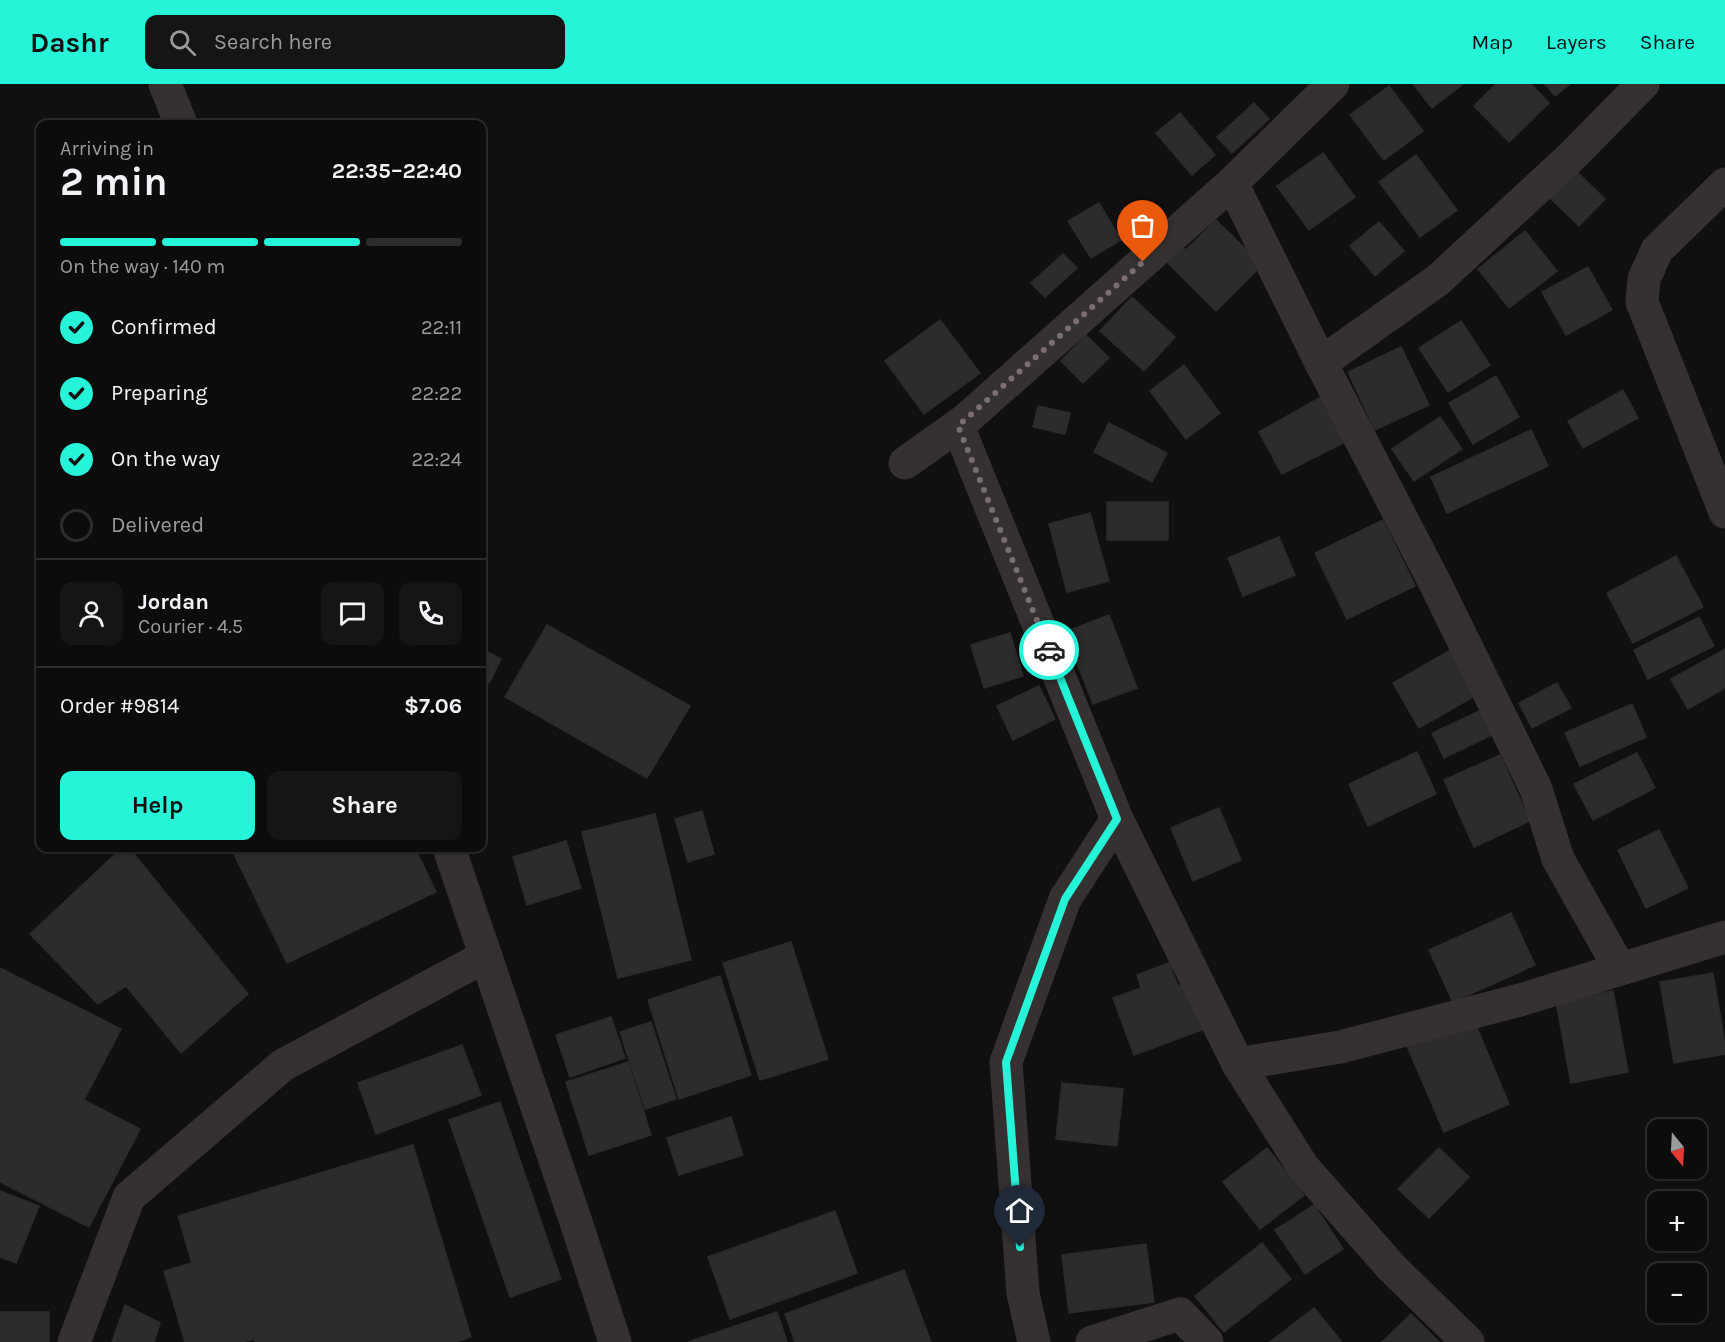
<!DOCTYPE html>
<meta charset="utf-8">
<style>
:root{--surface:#0d0c0c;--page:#161515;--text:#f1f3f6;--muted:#9a9b9d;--line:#2d2c2d;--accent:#25f4d8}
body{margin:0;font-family:Karla,sans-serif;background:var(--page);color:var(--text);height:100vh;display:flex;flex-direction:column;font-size:22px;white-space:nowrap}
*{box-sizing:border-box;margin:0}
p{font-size:20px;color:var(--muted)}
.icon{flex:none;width:33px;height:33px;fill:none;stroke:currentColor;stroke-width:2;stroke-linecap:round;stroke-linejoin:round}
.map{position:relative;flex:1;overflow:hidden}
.panel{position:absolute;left:36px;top:36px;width:450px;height:732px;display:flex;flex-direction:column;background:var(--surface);border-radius:12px;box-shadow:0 2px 4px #0004,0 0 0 2px var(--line)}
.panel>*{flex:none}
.needle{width:39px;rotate:162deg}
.tools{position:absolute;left:1647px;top:1035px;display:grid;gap:12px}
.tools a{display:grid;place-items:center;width:60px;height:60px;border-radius:12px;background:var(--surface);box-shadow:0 2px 4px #0004,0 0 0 2px var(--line);font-size:30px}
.pin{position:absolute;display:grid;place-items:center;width:51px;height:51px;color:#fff;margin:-62px -26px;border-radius:50% 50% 50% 0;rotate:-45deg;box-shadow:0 0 6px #0007}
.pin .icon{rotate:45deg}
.courier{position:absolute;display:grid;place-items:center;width:60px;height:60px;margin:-30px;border:4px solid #25f4d8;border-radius:50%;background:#fff;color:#222;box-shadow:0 2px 8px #0007}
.head em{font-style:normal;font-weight:700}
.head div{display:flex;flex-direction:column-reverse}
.head{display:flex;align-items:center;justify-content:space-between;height:102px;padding:0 24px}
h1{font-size:39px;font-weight:700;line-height:45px}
.bar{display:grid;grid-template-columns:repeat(4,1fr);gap:9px 6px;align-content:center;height:72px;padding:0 24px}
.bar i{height:8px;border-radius:4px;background:var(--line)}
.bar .current{background:var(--accent)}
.bar p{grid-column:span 4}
.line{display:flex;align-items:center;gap:15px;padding:0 24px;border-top:2px solid var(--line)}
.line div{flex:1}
.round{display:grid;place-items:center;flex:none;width:63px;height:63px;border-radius:12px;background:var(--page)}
ol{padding:0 24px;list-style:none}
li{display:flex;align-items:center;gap:18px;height:66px}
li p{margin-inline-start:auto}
li .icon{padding:6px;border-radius:50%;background:var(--accent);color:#111;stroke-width:4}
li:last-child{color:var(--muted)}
li i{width:33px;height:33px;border:3px solid var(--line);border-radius:50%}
.primary-button{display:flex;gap:12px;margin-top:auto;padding:12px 24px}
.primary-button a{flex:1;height:69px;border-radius:12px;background:var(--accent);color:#111;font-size:24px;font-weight:700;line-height:69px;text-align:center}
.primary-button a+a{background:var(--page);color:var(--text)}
header{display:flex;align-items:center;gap:36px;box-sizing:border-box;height:84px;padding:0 30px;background:var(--accent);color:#111}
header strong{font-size:28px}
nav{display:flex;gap:33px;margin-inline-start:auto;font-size:21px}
.search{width:420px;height:54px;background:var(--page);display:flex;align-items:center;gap:15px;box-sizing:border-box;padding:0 21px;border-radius:12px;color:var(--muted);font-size:22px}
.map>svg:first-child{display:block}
</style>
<header>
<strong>Dashr</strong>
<div class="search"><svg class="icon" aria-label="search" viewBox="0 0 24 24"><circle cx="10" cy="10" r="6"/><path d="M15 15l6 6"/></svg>Search here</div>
<nav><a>Map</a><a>Layers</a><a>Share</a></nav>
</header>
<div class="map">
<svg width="1725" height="1258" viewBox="0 0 1725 1258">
<rect width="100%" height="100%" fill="#111010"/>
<g fill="#2d2b2b" stroke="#2d2a2a" stroke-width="1.5">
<path d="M1413,0h50l-31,24z"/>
<path d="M1496,0h35l18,19 -40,39 -35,-36z"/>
<path d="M1545,0h25l-15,12z"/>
<path d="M1389,2l34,45 -39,29 -34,-45z"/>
<path d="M1254,19l15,16 -37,34 -15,-16z"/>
<path d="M1180,29l35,42 -23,20 -36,-42z"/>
<path d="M1323,69l32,44 -46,33 -32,-44z"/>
<path d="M1416,71l41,55 -37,27 -41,-55z"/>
<path d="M1574,85l31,30 -26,27 -31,-30z"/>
<path d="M1099,119l22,37 -30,18 -23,-37z"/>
<path d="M1216,136l46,45 -46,46 -56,-56 15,-15 11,10z"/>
<path d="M1379,138l25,29 -29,25 -25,-30z"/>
<path d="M1525,147l32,40 -48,37 -31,-39z"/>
<path d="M1063,170l14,14 -32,29 -14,-14z"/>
<path d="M1588,183l24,43 -46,25 -24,-43z"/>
<path d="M1132,213l43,40 -31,34 -44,-40z"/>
<path d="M940,236l40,53 -56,41 -39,-53z"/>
<path d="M1461,237l29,44 -42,27 -29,-44z"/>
<path d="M1086,251l23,23 -26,25 -22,-22z"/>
<path d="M1401,263l28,58 -54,25 -27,-58z"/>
<path d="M1184,281l36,48 -34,26 -36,-48z"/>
<path d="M1496,292l23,41 -46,27 -24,-41z"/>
<path d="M1623,306l15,28 -55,30 -15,-27z"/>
<path d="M1326,310l25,45 -69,35 -23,-42z"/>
<path d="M1038,322l32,7 -5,21 -32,-7z"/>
<path d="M1440,333l22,32 -48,32 -22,-32z"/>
<path d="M1109,339l58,30 -15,29 -58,-30z"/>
<path d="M1531,346l17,36 -101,47 -16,-36z"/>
<rect x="1107" y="418" width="61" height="38"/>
<path d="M1090,429l19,68 -42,11 -18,-68z"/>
<path d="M1383,436l32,66 -68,33 -32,-66z"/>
<path d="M1279,453l16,38 -52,21 -15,-38z"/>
<path d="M1676,472l27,51 -70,36 -26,-50z"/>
<path d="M1109,531l28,73 -44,16 -28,-72z"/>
<path d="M1699,533l15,29 -66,33 -14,-29z"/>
<path d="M547,541l143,81 -43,72 -142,-81z"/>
<path d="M1010,549l13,43 -39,12 -13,-43z"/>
<path d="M1454,564l26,45 -61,35 -26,-45z"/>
<path d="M482,565l19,10 -12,24 -7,-4z"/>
<path d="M1725,565v39l-37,21 -17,-30z"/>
<path d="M1557,599l14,25 -39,20 -13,-25z"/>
<path d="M1039,602l16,33 -42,21 -16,-34z"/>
<path d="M1632,620l14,33 -66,29 -15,-33z"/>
<path d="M1488,623l12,24 -56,27 -12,-25z"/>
<path d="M1417,668l19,42 -68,32 -19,-42z"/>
<path d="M1637,669l18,35 -62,32 -19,-36z"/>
<path d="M1500,671l30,66 -56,26 -30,-67z"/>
<path d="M1219,724l22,52 -48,21 -22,-53z"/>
<path d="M702,727l12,43 -26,8 -13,-43z"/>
<path d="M655,730l36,146 -73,18 -36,-146z"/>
<path d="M1659,746l29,58 -42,20 -28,-58z"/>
<path d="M566,757l15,47 -54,17 -14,-48z"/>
<path d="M122,764h7l119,146 -67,59 -55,-67 -28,18 -68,-70z"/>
<path d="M231,764h184l21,44 -149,71z"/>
<path d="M1511,829l24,52 -82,37 -24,-52z"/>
<path d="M791,858l37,117 -68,21 -37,-117z"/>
<path d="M1169,879l9,23 9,-3 17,46 -70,26 -21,-57 28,-10 -4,-13z"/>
<path d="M0,884l121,61 -37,71 56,29 -51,98 -89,-45z"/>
<path d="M1713,889l12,72v9l-51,9 -14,-81z"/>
<path d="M720,892l31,99 -72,24 -31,-99z"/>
<path d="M1613,907l15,81 -57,11 -15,-81z"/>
<path d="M611,933l14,41 -55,19 -14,-42z"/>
<path d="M1473,934l36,86 -65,28 -37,-86z"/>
<path d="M651,938l25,77 -31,10 -25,-77z"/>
<path d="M462,961l19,50 -105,39 -18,-51z"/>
<path d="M628,978l23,73 -62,20 -23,-73z"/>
<path d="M1062,999l61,6 -6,57 -61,-7z"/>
<path d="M500,1018l61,177 -51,18 -61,-177z"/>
<path d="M731,1033l12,38 -64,20 -12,-37z"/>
<path d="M413,1061l58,192 -15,5h-201l-1,-3 -12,3h-57l-21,-71 28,-8 -14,-47z"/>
<path d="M1267,1064l37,47 -44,34 -37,-47z"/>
<path d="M1439,1064l30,29 -40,41 -31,-29z"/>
<path d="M0,1107l39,15 -23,57 -16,-6z"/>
<path d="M1314,1121l29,44 -38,25 -30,-44z"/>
<path d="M835,1127l22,62 -127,46 -22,-62z"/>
<path d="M1262,1159l29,36 -67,53 -29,-36z"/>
<path d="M1146,1160l8,58 -85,11 -7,-58z"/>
<path d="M904,1186l27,72h-136l-10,-28z"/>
<path d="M125,1221l35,18 -6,19h-42z"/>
<path d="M1314,1224l27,33 -2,1h-69z"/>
<rect x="0" y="1228" width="49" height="30"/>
<path d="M777,1228l10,30h-99z"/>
<path d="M1411,1230l28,28h-57z"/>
</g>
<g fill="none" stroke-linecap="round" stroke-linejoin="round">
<g stroke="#363131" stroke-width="33">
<path d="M165,0l16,40"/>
<path d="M1232,99l89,180 114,220 101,206 22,70 62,110"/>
<path d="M1725,100l-68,66 -13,29 -2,23 83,210"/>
<path d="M1321,279l117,-83 133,-123 72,-73"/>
<path d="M958,342l159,393 121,245 65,103 89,101 76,74"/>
<path d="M905,379l59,-42 268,-238 101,-99"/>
<path d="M449,764l127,374 39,120"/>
<path d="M1238,980l102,-17 180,-47 205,-63"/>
<path d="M74,1258l55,-145 154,-132 203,-109"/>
<path d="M1034,1258l-11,-49 -17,-231 59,-163 52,-80"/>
<path d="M1092,1258l88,-28 27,28"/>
</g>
</g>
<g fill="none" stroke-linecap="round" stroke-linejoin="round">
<path stroke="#7a6e6f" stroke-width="6" stroke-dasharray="0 10.8" d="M1049,566l-91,-224 185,-164"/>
<path stroke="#25f4d8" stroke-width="8" d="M1020,1163l-14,-185 59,-163 52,-80 -68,-169"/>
</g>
</svg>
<div class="tools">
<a><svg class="needle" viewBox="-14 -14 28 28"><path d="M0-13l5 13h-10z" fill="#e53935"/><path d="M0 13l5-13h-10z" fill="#9a9b9d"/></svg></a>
<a>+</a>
<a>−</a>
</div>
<div class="pin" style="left:1143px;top:178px;background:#ea580c"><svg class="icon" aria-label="bag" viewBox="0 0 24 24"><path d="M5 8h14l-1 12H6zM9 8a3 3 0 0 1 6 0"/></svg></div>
<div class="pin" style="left:1020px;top:1163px;background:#1f2937"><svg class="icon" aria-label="home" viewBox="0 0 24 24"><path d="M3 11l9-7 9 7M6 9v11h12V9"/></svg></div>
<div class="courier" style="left:1049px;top:566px"><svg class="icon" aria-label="car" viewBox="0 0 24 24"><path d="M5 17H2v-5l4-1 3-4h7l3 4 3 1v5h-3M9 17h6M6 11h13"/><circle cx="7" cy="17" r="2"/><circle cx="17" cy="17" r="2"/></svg></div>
<section class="panel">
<div class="head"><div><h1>2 min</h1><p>Arriving in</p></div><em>22:35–22:40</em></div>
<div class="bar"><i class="current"></i><i class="current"></i><i class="current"></i><i></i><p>On the way · 140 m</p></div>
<ol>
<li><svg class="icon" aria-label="check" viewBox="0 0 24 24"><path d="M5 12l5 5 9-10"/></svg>Confirmed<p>22:11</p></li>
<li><svg class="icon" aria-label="check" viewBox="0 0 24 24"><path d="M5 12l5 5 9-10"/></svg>Preparing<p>22:22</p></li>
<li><svg class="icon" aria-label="check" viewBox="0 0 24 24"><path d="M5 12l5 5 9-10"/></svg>On the way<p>22:24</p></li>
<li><i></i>Delivered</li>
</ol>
<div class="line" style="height:108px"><a class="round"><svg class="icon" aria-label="person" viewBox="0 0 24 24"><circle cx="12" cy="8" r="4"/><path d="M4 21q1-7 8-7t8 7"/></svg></a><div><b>Jordan</b><p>Courier · 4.5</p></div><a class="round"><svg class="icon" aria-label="chat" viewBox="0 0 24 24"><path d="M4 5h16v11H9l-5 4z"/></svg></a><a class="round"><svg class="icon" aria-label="phone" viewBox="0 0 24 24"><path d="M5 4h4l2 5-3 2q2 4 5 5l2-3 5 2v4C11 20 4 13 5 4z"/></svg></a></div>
<div class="line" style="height:78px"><div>Order #9814</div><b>$7.06</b></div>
<div class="primary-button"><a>Help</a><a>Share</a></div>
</section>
</div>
